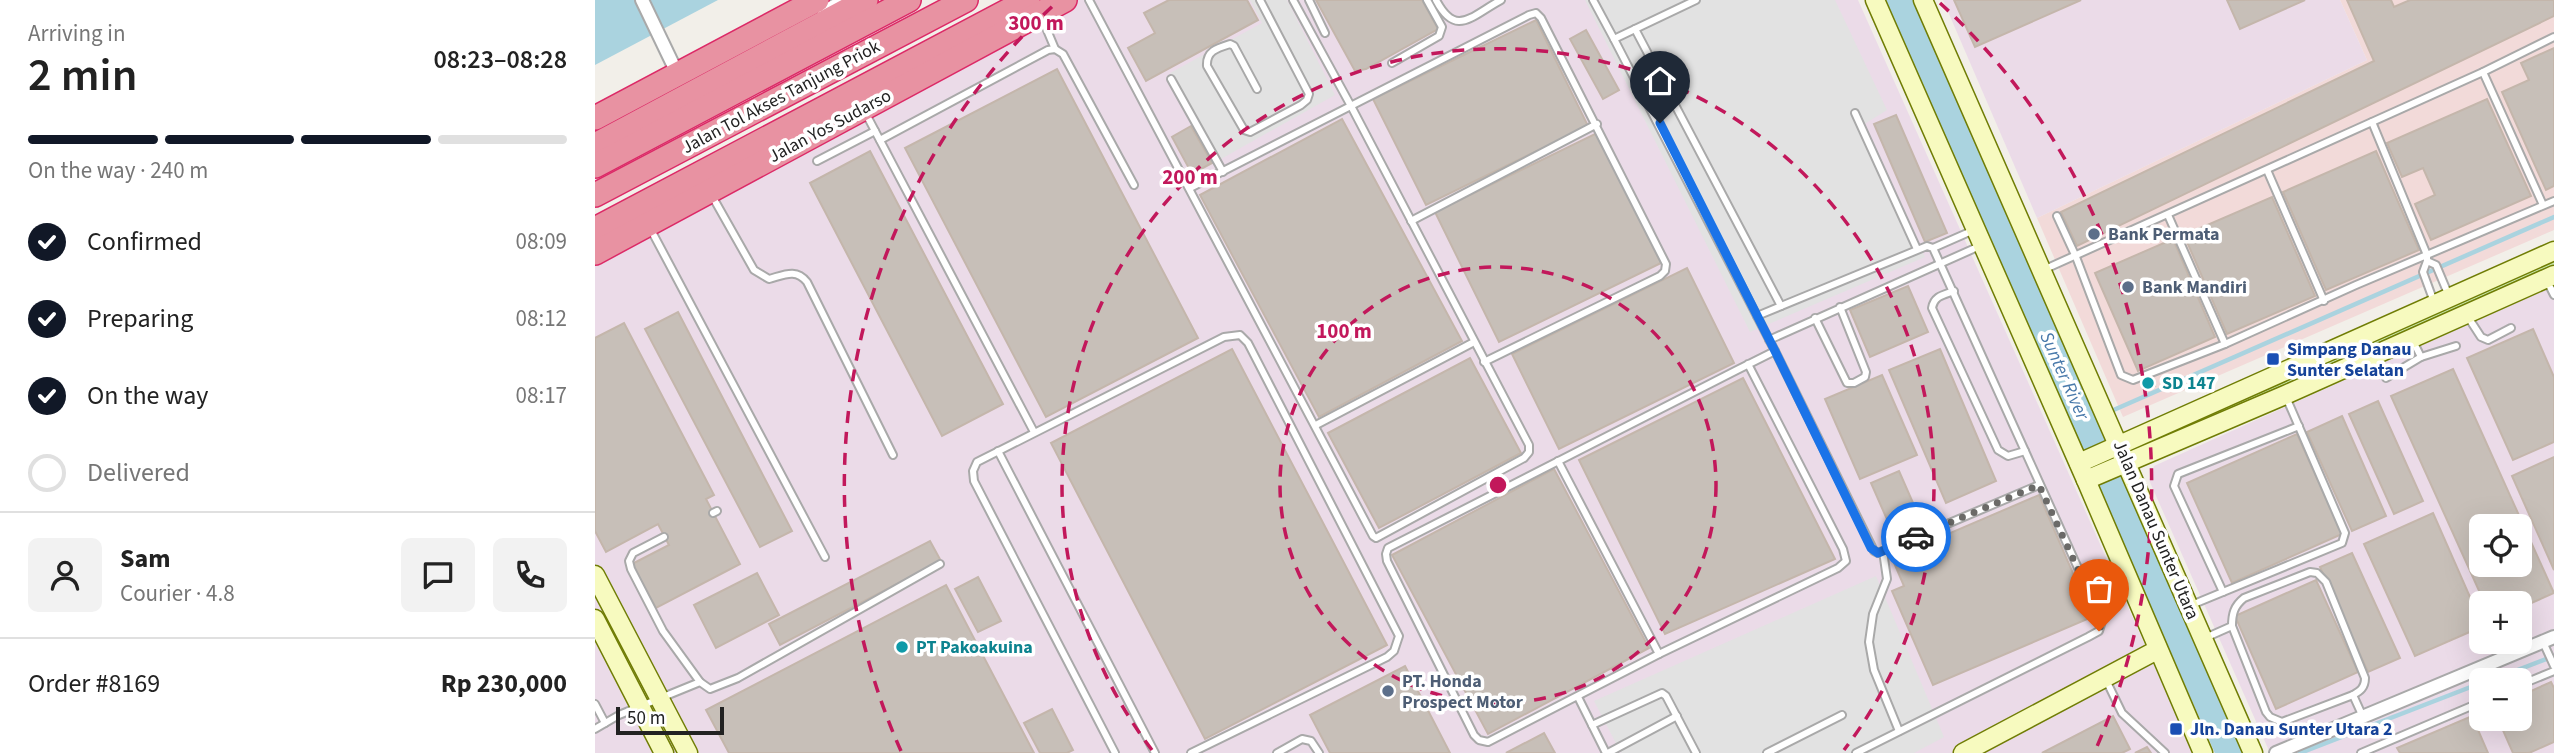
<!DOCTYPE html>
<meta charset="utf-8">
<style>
:root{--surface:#fff;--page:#f2f2f2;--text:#222;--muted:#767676;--line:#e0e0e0;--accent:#111827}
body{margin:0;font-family:"Source Sans 3",sans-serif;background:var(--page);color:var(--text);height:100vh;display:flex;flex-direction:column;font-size:26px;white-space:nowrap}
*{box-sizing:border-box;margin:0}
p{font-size:23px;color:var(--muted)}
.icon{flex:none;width:38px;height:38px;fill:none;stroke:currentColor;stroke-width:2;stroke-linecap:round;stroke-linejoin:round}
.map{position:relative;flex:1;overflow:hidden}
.side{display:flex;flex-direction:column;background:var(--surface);width:595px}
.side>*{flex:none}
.controls{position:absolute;left:1874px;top:514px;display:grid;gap:14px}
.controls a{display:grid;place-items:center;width:63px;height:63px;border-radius:10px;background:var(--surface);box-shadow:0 7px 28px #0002;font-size:35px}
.scale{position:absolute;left:21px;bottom:18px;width:108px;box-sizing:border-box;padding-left:7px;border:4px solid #222;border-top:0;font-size:19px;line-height:24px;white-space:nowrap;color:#222;-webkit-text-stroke:5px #fff;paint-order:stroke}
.pin{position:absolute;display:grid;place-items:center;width:60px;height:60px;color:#fff;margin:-72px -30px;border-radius:50% 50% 50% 0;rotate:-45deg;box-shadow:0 0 7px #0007}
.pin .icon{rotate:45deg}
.courier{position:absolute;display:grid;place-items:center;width:70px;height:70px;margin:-35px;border:5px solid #1a73e8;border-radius:50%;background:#fff;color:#222;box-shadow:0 2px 9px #0007}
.headline em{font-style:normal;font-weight:600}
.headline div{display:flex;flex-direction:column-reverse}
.headline{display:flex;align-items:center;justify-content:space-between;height:119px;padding:0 28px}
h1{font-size:46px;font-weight:600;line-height:52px}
.bar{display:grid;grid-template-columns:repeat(4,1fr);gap:10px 7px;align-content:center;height:84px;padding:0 28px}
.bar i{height:9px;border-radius:5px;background:var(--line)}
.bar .active{background:var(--accent)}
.bar p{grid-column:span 4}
.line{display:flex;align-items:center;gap:18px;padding:0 28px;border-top:2px solid var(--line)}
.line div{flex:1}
.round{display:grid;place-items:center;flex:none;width:74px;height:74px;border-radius:10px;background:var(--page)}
ol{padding:0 28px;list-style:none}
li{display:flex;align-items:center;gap:21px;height:77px}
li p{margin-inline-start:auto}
li .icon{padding:7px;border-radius:50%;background:var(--accent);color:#fff;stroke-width:4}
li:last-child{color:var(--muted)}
li i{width:38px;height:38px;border:4px solid var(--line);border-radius:50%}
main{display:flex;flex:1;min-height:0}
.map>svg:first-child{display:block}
</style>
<main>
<section class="side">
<div class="headline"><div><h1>2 min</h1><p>Arriving in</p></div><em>08:23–08:28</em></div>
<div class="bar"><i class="active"></i><i class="active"></i><i class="active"></i><i></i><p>On the way · 240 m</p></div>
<ol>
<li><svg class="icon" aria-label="check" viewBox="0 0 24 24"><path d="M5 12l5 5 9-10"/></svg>Confirmed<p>08:09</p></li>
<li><svg class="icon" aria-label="check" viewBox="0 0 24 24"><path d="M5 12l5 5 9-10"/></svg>Preparing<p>08:12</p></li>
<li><svg class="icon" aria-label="check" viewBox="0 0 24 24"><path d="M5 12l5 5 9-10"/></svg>On the way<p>08:17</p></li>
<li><i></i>Delivered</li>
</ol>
<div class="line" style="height:126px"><a class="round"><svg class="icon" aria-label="person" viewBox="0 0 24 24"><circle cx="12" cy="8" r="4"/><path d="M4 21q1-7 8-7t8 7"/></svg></a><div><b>Sam</b><p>Courier · 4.8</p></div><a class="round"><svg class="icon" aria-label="chat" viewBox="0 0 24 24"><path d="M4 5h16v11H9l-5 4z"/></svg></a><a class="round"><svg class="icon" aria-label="phone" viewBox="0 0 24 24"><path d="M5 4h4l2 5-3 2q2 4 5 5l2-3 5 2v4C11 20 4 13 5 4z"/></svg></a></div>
<div class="line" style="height:91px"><div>Order #8169</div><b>Rp 230,000</b></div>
</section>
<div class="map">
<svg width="1959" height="753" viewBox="0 0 1959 753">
<rect width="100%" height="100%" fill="#f2efe9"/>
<path fill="#f2dad9" d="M1745,0h214v230l-431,187 -86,-199 330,-158z"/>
<g fill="#ebdbe8" fill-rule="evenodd">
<path d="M470,0h793l335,753h-1598v-496z"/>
<path d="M1348,0h397l27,60 -330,158z"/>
<path d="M1959,286v467h-284l-121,-273 5,-14zM1886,527h39v38h-39zM1886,604h39v38h-39zM1886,681h39v38h-39z"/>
</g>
<path fill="#cdebb0" d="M1959,252v22l-427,190 -8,-19z"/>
<g fill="#e2e2e2">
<path d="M655,0h37l48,95 -114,64 -51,-86 92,-50z"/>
<path d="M990,0h250l52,110 -24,15 62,132 -175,75z"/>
<path d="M1281,576l68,161 -30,16h-293l-27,-52z"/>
</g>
<path fill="#aad3df" d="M0,0h123l-123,65z"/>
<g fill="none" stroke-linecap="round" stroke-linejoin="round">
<g stroke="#aad3df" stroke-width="4.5">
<path d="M1514,412l445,-195"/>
<path d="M1489,424l17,-8"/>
<path d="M1894,681l65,-25"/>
<path d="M1705,753l181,-70"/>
</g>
<path stroke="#aad3df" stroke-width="26" d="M1304,0l330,753"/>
</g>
<g fill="#c7bfb8" stroke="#c4b6ab" stroke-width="2" fill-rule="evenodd">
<path d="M574,0h78l11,20 -112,61 -18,-33 27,-15 -11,-20z"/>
<path d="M721,0h106l16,29 -72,40 -11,2z"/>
<path d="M1359,0h127l-106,47z"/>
<path d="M1632,0h78l-65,29z"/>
<path d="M1752,0h44l3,7 16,-7h144v16l-477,230 -16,-34 313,-151z"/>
<path d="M941,20l52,106 -162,79 -53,-106z"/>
<path d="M991,30l33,60 -16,9 -33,-60z"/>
<path d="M1959,48v138l-8,4 -44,-98 27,-12 -8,-17z"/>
<path d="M462,69l141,269 -152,79 -141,-269z"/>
<path d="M1892,99l44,97 -100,44 -16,-36 20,-9 -12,-27 -21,9 -15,-34z"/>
<path d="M1301,115l51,118 -22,9 -51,-118z"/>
<path d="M747,119l120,222 -143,76 -119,-222z"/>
<path d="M596,126l21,37 -20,11 -20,-37z"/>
<path d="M1002,133l64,130 -162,79 -64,-130z"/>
<path d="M275,151l133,253 -61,32 -132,-253z"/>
<path d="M1781,151l43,99 -93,40 -43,-98z"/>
<path d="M1677,197l43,99 -88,38 -43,-99z"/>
<path d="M1578,239l42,98 -77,34 -43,-98z"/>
<path d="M1092,268l47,95 -175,86 -47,-95z"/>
<path d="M1313,286l20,46 -58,25 -20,-47z"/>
<path d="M83,312l114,219 -32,16 -115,-218z"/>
<path d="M29,323l90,172 -8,4 34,65 -84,44 -24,-44 37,-19 -11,-21 -52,28 -11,-21v-193z"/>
<path d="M1938,329l21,48v65l-41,18 -46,-102z"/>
<path d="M637,349l155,296 -182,94 -154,-296z"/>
<path d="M1345,349l56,132 -50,22 -57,-133z"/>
<path d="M875,358l51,95 -142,75 -51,-95z"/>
<path d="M1858,369l101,224 -34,15v-4h-35l-94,-208zM1886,527h39v38h-39z"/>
<path d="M1287,375l35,80 -57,24 -35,-80z"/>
<path d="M1556,376l4,10 -11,4 -4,-10z"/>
<path d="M1148,378l92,181 -170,75 -86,-174z"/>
<path d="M1783,401l45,100 -29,13 -45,-100z"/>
<path d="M1747,416l44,100 -34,15 -45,-99z"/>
<path d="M1702,434l45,100 -110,49 -45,-100z"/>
<path d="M1959,457v113l-42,-94z"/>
<path d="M959,469l95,179 -161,86 -96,-179z"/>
<path d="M1304,471l18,41 -28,12 -18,-41z"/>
<path d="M1444,495l53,122 -159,68 -41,-94 12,-5 -12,-28z"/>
<path d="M1838,513l48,109v5l-66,29 -51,-112z"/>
<path d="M335,541l11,20 -161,84 -11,-21z"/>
<path d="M1757,553l48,105 -32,14 -48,-105z"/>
<path d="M162,573l22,42 -63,33 -22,-43z"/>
<path d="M383,577l23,44 -23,11 -23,-43z"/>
<path d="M1721,580l42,92 -82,37 -41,-93z"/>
<path d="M351,585l88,168h-305l-23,-43z"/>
<path d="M810,666l45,87h-120l-20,-38z"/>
<path d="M1956,682l3,6v54l-25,11h-16l-15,-34h22v-23z"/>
<path d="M457,709l21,41 -6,3h-27l-16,-30z"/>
<path d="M1518,716l17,33 -8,4h-80z"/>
<path d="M1877,716l16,37h-88l-3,-5z"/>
<path d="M949,733l11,20h-49z"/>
<path d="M1552,747l4,6h-16z"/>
</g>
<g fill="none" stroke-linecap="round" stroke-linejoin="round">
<g stroke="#a9a9a9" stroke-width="10">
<g id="lane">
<path d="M494,0l284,536 3,2 148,-80 5,-6v-7l-178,-339 -58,-106"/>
<path d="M714,0l16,33"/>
<path d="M841,0c20,38 35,16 65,0"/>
<path d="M998,0l21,39 82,-39"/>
<path d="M225,10l19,-10"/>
<path d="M447,18l13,31"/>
<path d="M1040,29l146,277"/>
<path d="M1019,39l161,312 99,200 4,2 15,-6 146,-62"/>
<path d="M797,63l47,-27 3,-9 -15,-27"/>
<path d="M1888,72l60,133"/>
<path d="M576,79l52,93"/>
<path d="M662,89l-23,-43 -4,-2c-13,4 -24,7 -23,22l37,64 6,2 51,-27 6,-5 2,-6 -49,-94"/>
<path d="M270,112l169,320"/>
<path d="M1260,113l62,136"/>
<path d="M1777,122l55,133v6l-4,11 11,30"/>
<path d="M285,140l168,-90 7,-1 8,5 71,131"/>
<path d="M222,161l58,-30"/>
<path d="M1672,170l57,131"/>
<path d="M595,188l339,-173 7,-2 5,5 125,246 -1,7 -5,5 -176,86"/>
<path d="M116,194l43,76 15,9c15,-4 27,-11 38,3l86,173"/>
<path d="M1573,215l57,129"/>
<path d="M1462,216l19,41 45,118 12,5 92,-36 131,-59 198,-84"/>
<path d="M816,221l186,-97"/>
<path d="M55,228l175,329"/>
<path d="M1338,248l41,-18"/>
<path d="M1832,261l9,4 13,31"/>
<path d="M1448,270l440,-198 71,-35"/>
<path d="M1952,281l7,14"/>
<path d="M1359,291c-11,4 -20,5 -22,17l66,142 10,6 17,-5"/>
<path d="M1162,316l170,-70 6,2 169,373 -3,10 -11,6 -232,116"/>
<path d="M1873,317l13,20 7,3 23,-12"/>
<path d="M1220,318l32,65h7l11,-6 1,-5 -26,-65"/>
<path d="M1817,339l9,18 35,-11"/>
<path d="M1174,340l213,-95"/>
<path d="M1153,364l95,185 3,12 -8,7 -179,86 -171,88 -9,-2 -5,-5 -87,-174 -1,-7 2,-6 349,-178 38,-19"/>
<path d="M1791,378l35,-21"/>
<path d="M721,425l158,-83"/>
<path d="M403,451l157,302"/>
<path d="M963,461l101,193"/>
<path d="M118,513l4,-2"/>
<path d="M69,537l-31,16 -4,8 2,8 32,62 37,51"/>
<path d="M1288,551l4,28 -14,35 -4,28 5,28 25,61"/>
<path d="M1715,572l7,1 9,9 39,96c0,10 -5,13 -12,17l-71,27 -12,-5 -4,-5 -34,-86c0,-12 2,-20 12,-28z"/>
<path d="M1628,592l-49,-106 4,-12 121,-48"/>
<path d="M1594,606l153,-63 3,-10 -59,-136"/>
<path d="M1610,638l27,-12"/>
<path d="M1948,642l11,24"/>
<path d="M1511,680l16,33 43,40"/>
<path d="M1925,685l34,-14"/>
<path d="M1758,695l10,22"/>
<path d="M983,697l28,56"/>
<path d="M0,704l10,19"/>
<path d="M997,725l70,-32 4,3 30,57"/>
<path d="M0,729l24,-14 81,-33 10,7 28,-11 202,-114"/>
<path d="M520,753l-141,-272 -1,-10 4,-9 247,-125 16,-2 8,8 151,293 -5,15 -7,6 -196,96"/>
<path d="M682,753l25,-14 9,2 8,12"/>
<path d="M1013,753l69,-37"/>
<path d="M1172,753l75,-38"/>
<path d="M1766,753l120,-51"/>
</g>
</g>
<g stroke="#a9a9a9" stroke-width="16">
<g id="street">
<path d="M47,0l36,75"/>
<path d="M1681,753l278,-116"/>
</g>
</g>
<g stroke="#707d05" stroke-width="21">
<g id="secondary">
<path d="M1280,0l211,480 117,273"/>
<path d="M1328,0l330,753"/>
<path d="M1484,463l475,-212"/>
<path d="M1491,480l199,-85 269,-120"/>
<path d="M0,575l93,178"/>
<path d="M0,619l69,134"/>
<path d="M1368,753l194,-103"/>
</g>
</g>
<g stroke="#dc2a67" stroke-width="26">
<g id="highway">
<path d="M0,118l222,-118"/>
<path d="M0,145l271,-145"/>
<path d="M0,166l314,-166"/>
<path d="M0,195l371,-195"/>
<path d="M0,229l433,-229"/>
<path d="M0,253l470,-253"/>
</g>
</g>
<use href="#lane" stroke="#fff" stroke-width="6"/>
<use href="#street" stroke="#fff" stroke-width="12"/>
<use href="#secondary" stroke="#f7fabf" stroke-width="18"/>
<use href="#highway" stroke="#e892a2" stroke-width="23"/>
</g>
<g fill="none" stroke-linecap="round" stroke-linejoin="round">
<path stroke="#6b6a68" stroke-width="7" stroke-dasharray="0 12.6" d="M1321,537l123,-52 63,136 -3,10"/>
<path stroke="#1a73e8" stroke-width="9" d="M1065,123l115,228 96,197 7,5 38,-16"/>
</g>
<g fill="none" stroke="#c2185b" stroke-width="3.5" stroke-dasharray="12 9">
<circle cx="903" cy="485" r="218"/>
<path d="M557 750A436 436 0 1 1 1249 750"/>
<path d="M306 751A654 654 0 0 1 461 3M1345 3A654 654 0 0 1 1500 751"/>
</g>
<g fill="#5c6f8a" stroke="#fff" stroke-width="2.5">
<circle cx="1499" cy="234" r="7"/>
<circle cx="1533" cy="287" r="7"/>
<circle cx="793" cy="691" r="7"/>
</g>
<g fill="#1a4fb4" stroke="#fff" stroke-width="2.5">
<rect x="1671" y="352" width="14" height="14" rx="3.5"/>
<rect x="1574" y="722" width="14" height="14" rx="3.5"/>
</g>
<g fill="#0f9aa8" stroke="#fff" stroke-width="2.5">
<circle cx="1553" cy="383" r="7"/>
<circle cx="307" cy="647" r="7"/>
</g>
<g text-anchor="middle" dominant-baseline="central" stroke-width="7" stroke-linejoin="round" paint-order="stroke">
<g font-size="18" fill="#222" stroke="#fff">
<text transform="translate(186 97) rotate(-28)">Jalan Tol Akses Tanjung Priok</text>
<text transform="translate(235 126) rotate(-28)">Jalan Yos Sudarso</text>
<text transform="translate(1561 530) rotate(67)">Jalan Danau Sunter Utara</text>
</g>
<g font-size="18" font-weight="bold" fill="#4e5e75" stroke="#fff" text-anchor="start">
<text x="1513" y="234">Bank Permata</text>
<text x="1547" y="287">Bank Mandiri</text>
<text x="807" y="681">PT. Honda<tspan x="807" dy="21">Prospect Motor</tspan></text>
</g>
<g font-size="18" font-weight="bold" fill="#164399" stroke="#fff" text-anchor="start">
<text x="1692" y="349">Simpang Danau<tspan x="1692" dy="21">Sunter Selatan</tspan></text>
<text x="1595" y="729">Jln. Danau Sunter Utara 2</text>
</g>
<g font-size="18" font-weight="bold" fill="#0d838f" stroke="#fff" text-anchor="start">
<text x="1567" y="383">SD 147</text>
<text x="321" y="647">PT Pakoakuina</text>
</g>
<g font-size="19" font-style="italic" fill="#4a7aab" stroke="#fff">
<text transform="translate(1469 376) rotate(66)">Sunter River</text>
</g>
</g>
<circle cx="903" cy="485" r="10" fill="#c2185b" stroke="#fff" stroke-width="3.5"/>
<g font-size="21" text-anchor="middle" font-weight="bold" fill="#c2185b" stroke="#fff" stroke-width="7" stroke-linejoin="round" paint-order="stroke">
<text x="441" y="30">300 m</text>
<text x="595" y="184">200 m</text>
<text x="749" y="338">100 m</text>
</g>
</svg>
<div class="controls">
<a><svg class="icon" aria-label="locate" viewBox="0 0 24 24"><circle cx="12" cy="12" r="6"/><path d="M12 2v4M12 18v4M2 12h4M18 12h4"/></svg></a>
<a>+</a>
<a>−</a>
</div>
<div class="scale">50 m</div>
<div class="pin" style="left:1504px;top:631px;background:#ea580c"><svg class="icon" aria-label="bag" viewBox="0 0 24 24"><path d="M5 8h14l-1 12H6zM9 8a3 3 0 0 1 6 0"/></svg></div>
<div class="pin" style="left:1065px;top:123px;background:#1f2937"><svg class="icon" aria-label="home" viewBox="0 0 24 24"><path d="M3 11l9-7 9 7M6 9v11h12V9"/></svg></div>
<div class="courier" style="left:1321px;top:537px"><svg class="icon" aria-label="car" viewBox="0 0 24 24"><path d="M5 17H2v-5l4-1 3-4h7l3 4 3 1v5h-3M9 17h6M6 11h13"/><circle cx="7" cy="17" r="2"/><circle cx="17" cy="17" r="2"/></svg></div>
</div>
</main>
